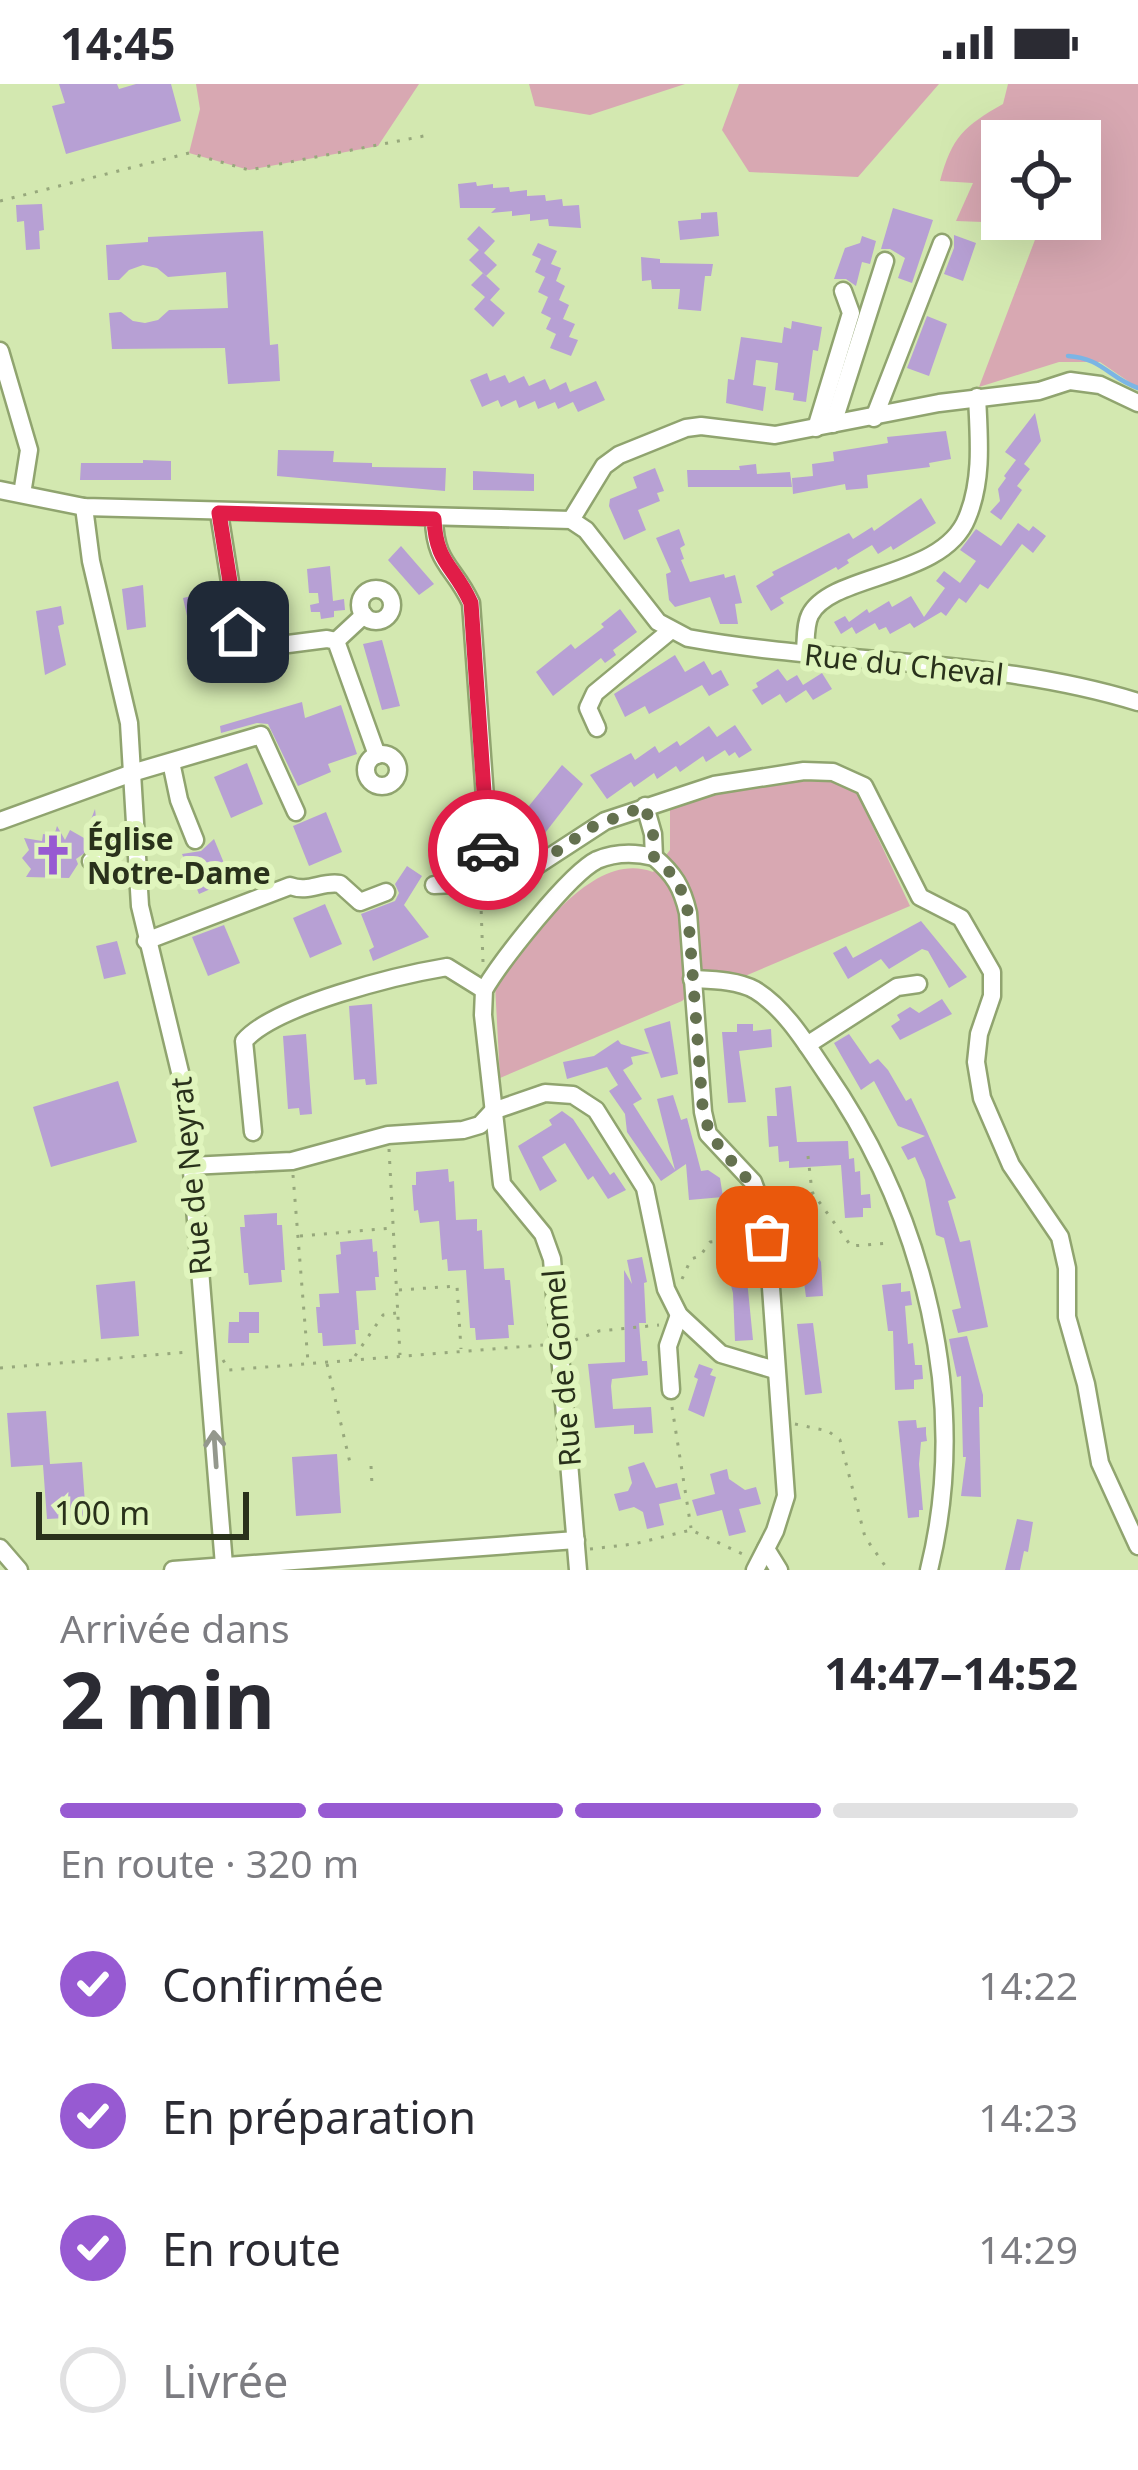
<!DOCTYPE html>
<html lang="fr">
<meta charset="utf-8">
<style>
:root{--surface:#fff;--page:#f7f7f7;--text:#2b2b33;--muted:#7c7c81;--line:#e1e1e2;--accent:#975ad2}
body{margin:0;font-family:"Noto Sans",sans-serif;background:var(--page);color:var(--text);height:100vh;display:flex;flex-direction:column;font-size:45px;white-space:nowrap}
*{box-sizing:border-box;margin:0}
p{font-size:39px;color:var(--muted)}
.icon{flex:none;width:66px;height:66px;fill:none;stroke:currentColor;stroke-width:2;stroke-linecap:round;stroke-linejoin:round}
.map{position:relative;height:1486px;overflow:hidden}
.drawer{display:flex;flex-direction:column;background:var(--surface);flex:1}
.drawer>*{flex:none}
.buttons{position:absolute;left:981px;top:36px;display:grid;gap:24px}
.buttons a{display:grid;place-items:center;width:120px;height:120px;border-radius:0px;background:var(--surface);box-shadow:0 12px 48px #0002;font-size:60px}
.scale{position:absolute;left:36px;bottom:30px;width:213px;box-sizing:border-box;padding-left:12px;border:6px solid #29311b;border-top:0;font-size:33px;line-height:42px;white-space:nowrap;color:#29311b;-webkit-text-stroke:9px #e0f5bd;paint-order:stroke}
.pin{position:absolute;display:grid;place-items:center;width:102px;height:102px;color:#fff;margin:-51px;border-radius:24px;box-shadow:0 6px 18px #0006}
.courier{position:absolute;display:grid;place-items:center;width:120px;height:120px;margin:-60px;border:9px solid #e11d48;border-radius:50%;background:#fff;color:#222;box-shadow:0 3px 15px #0007}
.summary em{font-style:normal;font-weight:700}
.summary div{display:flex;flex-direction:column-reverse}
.summary{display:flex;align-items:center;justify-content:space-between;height:204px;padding:0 60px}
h1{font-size:78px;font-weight:700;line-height:90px}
.bar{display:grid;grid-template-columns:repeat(4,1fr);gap:18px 12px;align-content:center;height:144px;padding:0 60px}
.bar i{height:15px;border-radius:9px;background:var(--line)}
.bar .selected{background:var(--accent)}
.bar p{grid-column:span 4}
ol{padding:0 60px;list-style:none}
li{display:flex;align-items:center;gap:36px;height:132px}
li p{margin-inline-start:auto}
li .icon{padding:12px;border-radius:50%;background:var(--accent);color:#fff;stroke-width:4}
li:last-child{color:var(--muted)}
li i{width:66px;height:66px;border:6px solid var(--line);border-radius:50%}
.status{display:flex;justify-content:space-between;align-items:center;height:84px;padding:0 60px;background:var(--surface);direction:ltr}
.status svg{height:33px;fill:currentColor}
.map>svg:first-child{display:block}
</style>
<div class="status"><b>14:45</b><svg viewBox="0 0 49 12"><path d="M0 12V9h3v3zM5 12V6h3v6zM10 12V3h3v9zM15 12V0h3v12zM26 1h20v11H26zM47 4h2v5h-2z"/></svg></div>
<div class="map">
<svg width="1138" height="1486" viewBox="0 0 1138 1486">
<rect width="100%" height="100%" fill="#d3e8b0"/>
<g fill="#d8a8b2" fill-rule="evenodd">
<path d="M196,0h223l-41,62 -129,24 -60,-17 11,-44z"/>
<path d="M529,0h156l-95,31 -55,-9z"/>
<path d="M739,0h200l-81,93 -109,-5 -27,-42z"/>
<path d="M1008,0h130v304l-38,-26h-41l-80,25 62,-163 -85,-3 17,-38 -33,-2c12,-44 24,-55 63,-77zM1002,57h78v78h-78z"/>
<path d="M800,693h27l29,14 54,115 -165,70 -32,-2 -31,27 -182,77 -5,-93 10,-17c36,-37 90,-118 148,-96l17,-22v-41l43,-19z"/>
</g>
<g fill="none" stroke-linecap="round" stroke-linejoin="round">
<path stroke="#7bb5e5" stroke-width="4.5" d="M1068,272c34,2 41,22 70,32"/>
</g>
<g fill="#b7a0d4">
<path d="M59,0h58l2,5 17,-5h35l10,37 -115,33 -14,-48 13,-3z"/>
<path d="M476,98l1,4 16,-2v4l16,-1 1,5 17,-2v6l18,-1 1,6 16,-2 1,7 16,-1 2,23 -32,-2 -1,-7 -18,2v-7l-18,2v-5l-21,2 5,-5h-36l-2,-24z"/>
<path d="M42,120l2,26 -5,1 1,18 -14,1 -2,-29 -7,1 -1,-17z"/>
<path d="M893,124l40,12 -21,63 -14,-5 7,-20 -15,-9h-9z"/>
<path d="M717,128l2,24 -39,4 -2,-19 23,-2v-6z"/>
<path d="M479,142l16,15 -11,12 13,12 -11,11 -17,-16 10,-10 -12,-11z"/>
<path d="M263,147l7,114 8,-1 2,37 -52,3 -3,-36 -113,1 -3,-36 12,-1 12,9 12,2 13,-3 11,-10 59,-2 -2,-36 -58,5 -11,-9 -14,-3 -14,5 -10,10h-11l-2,-35 42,-3v-5z"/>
<path d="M954,151l22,8 -13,38 -19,-7 10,-26z"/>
<path d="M862,152l14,5 -6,23 -8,-2 -6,24 -10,-7h-12l11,-31 15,-5z"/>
<path d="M538,159l19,8 -6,13 10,4 -5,13 9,5 -6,14 10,5 -6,14 12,5 -6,13 9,3 -7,16 -21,-8 6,-14 -10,-5 5,-11 -10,-5 7,-16 -10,-5 7,-15 -10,-5 6,-13 -9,-4z"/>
<path d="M641,173l19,2v4l53,1 -2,12h-6l-4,35 -23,-2 2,-20h-28l-1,-9 -9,1z"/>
<path d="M483,189l17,16 -10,11 15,13 -12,14 -19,-18 11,-12 -14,-12z"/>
<path d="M927,232l20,8 -18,52 -22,-8z"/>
<path d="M792,237l30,6 -4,24 -5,-1 -7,52 -13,-2 1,-7 -19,-3 3,-27 -22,-3 -3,25 13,2 -3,24 -37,-8 2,-24 6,1 7,-43 41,6 2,-16 7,2z"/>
<path d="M487,289l3,8 15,-6 4,8 15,-7 5,10 16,-7 5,11 16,-8 4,10 26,-11 9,19 -27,12 -5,-10 -15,7 -3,-7 -17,7 -3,-8 -16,7 -3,-8 -15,7 -3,-7 -16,7 -12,-27z"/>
<path d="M1035,329l6,28 -17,23 6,5 -13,17 5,4 -21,30 -11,-8 10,-11 -2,-12 8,-11 -2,-2 12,-16 -11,-8z"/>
<path d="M946,347l5,28 -22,4 1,4 -63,8 1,13 -22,2 -1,-6 -52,10 -1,-16 21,-2 -1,-12 22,-3 -1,-9 55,-9 -1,-6z"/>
<path d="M278,366l56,1 -1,11 39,1v4l74,1 -1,23 -168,-15z"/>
<path d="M143,376l28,1v19h-91l1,-17h62z"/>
<path d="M756,380l1,10 33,-2 2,15h-104l-1,-17h53l-1,-4z"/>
<path d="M655,384l9,23 -7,2 3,8 -22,9 8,20 -22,10 -15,-34 1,-7 27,-11 -4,-11z"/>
<path d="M473,387l61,3v17l-61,-1z"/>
<path d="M921,414l15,25 -43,27 -2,-4 -13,8 -6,-9 -25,15 2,3 -11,7 -2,-3 -56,31 4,5 -13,8 -15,-25 18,-11 -2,-3 77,-39 4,6 19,-12 2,4z"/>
<path d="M1018,439l11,8 4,-5 13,10 -13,17 -11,-9 -34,45 -8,-5 -14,19 -7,-5 -13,18 -5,-4 -27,16 -4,-5 -20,11 -4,-7 -7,3 -4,-7 -19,11 -4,-7 -11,7 -7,-12 11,-6 4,6 18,-13 2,4 20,-12 3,6 19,-11 13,21 21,-29 -9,-7 8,-10 16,12 16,-22 -16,-11 16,-21 25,17z"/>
<path d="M679,445l6,16 -5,3 4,11 -3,1 9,22 34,-8 1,4 10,-3 7,28 -7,1 3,20h-18l-10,-27 -35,10 -6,-7 -3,-26 5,-2 -15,-34z"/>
<path d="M401,462l33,38 -15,11 -31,-35z"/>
<path d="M330,482l3,35 11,-2 1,11 -11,1v6l-13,2 -1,-7h-9l-1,-7 9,-2 -1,-10h-9l-2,-24z"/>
<path d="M143,501l3,42 -19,3 -5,-41z"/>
<path d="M200,510l12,50 -18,3 -11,-49z"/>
<path d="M61,522l3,18 -6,2 8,39 -21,10 -9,-64z"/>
<path d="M620,525l17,23 -24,18 3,5 -11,8 -4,-5 -48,38 -17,-24 35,-28 4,5 29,-22 -3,-3z"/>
<path d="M382,556l18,66 -18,4 -19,-66z"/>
<path d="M675,571l10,17 19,-11 8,14 9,-5 8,15 -20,11 -7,-11 -53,29 -4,-8 -20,11 -11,-23z"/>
<path d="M778,585l9,12 10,-6 6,10 19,-12 10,16 -19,11 -7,-10 -20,13 -6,-9 -18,11 -10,-15 6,-3 -2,-4z"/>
<path d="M302,618l3,16 36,-13 16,49 -29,10 3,8 -33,14 -30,-62 -11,-1 -36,10 -1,-7z"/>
<path d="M735,641l17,25 -13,8 -4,-6 -6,4 -4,-6 -19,12 -3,-6 -23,16 -4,-6 -19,13 -3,-6 -20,14 -3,-5 -24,17 -17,-24 41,-22 4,7 20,-14 4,7 18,-12 3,5 29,-20 8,11z"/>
<path d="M247,679l16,41 -32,14 -17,-41z"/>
<path d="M562,681l21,19 -45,58 -22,-20z"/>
<path d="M95,725l4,34 -23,16 2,5 -9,14 -43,-1 5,-8 -9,-11 7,-8 -5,-12 18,3 1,-7 11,2 3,-10 8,14 5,-10 14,8z"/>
<path d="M326,728l16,40 -33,14 -16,-40z"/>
<path d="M214,755l17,41 -32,14 -17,-40 19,-3z"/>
<path d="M407,782l15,10 -18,29 25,32 -56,24 -4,-11 5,-3 -13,-33 34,-13 4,-8 -4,-9z"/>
<path d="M325,820l17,40 -32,14 -17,-40z"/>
<path d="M921,837l46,56 -18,11 -21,-37 -6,-2 -33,20 -8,-10 -33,20 -15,-26 13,-7 7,12z"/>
<path d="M224,841l16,38 -32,13 -16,-39z"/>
<path d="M117,857l9,33 -22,5 -8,-33z"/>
<path d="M942,915l10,15 -52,26 -9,-14 9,-6 -3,-5 13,-8 9,6z"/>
<path d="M372,920l5,80 -11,1 -1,-6 -11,1 -5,-74z"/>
<path d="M670,937l8,53 -17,4 -17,-49z"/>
<path d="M737,940h16v7l18,-2 1,18 -33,4 7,51 -18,1 -6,-71h15z"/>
<path d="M306,950l6,80 -12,1 -1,-7 -11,1 -5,-73z"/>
<path d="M849,950l21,30 8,-5 10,11 18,31 5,-3 14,29 31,71 -8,3 12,41 10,-2 18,87 -30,6 -6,-23 9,-2 -17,-70 -8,-3 -11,-55 -10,-23 -7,3 -7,-13 24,-11 -27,-10 -24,-45 -13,9 -27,-47z"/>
<path d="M618,956l3,4 29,9 -19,4 2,7 -10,6 19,29 -9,5 42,66 -18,-71 16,-4 8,25 6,-2 14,53 7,-1 12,8 3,19 -34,3 -3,-36 -25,17 -34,-49 -2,-18 -16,-23 9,-6 -11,-18 -40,12 -4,-17 31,-6z"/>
<path d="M118,997l19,61 -86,25 -18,-60z"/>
<path d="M791,1002l6,56 51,-1 1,18 5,-1 1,14 5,-1 1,24 9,-1 1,14h-8v9l-18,1 -4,-53 -52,3v-7l-10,1 -1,-16 -9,1 -2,-31h10l-2,-28z"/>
<path d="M562,1027l11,8 37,56 4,-3 12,18 -18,9 -15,-23 -5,4 -23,-37 -23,14 15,24 -17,10 -22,-45 34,-21 -3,-5z"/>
<path d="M448,1085l1,13 5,-1 2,39 21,-1v12l5,-1 2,39 20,-1 1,12h5l4,45h-6l1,13 -33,2 -1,-12h-5l-4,-58 -18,1 -1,-12 -5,1 -3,-39 -19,2 -2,-13 -4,1 -2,-26h4v-13z"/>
<path d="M803,1127l1,19 8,-1 1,18 8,15 2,34 -17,1 -7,-52h-8l-4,-33z"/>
<path d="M277,1129v12h5l3,45h-4l1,12 -33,3 -1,-12h-4l-4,-46h5l-1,-12z"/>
<path d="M372,1155l1,13 4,-1 2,26h-4l1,13 -20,1 3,39h-4l1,14 -33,2 -1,-13h-4l-2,-26h4l-1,-13 20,-1 -3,-38 5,-1 -1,-12z"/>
<path d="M743,1156l10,100 -18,1 -2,-48 -8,-30z"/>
<path d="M642,1173l5,25 -3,1 2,40h-7l3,38h5l1,14 -36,4 -1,7 2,23 38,-2 2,26 -19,1v-9l-39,3 -7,-64 37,-2 -1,-92 8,14 -5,-24z"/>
<path d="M135,1197l4,55 -38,3 -5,-54z"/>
<path d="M901,1199v9l9,-1 2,14 -7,1 3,38 5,-1 2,22h7l1,14 -9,1v9l-19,1 -2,-59h-5l-6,-46z"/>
<path d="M239,1228h20v21h-10v10h-21l1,-21h10z"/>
<path d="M813,1239l9,70 -17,2 -8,-71z"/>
<path d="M967,1252l16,59v12h-4l2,90 -20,-1 5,-39h-3l-2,-81 -4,1 -8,-38z"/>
<path d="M699,1280l14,5 -3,6 6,2 -12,40 -16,-7 10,-31 -4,-2z"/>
<path d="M46,1327l4,53 32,-2 4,55 -39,2 -4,-54 -32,2 -4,-54z"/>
<path d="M916,1336l1,8 9,-1v7l1,7 -6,1 -2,22 4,46h-4v7l-11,1 -10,-97z"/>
<path d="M337,1370l4,59 -45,3 -4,-59z"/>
<path d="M644,1378l12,26 21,-5 4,16 -22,5 5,21 -17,4 -4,-17 -9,-5 -15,4 -5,-17 14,-3 4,-8 -4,-16z"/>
<path d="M727,1385l2,10 16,11 11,-3 5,17 -22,5 7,23 -17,4 -7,-26 -25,6 -5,-16 23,-6 -5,-20z"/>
<path d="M1017,1435l16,3 -5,30 -4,-1 -4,19h-15z"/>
</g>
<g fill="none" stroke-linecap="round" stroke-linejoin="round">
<g stroke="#90a46f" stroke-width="21">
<g id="minor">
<path d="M0,267l29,99 -7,44"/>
<path d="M874,334l68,-175"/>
<path d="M833,340l52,-163"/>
<path d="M816,344l35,-115 -8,-22"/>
<path d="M0,406l84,17 487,13 15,10 72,92 30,16c149,27 304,19 450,64"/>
<path d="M84,423l7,54 38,162 11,183 46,191 38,468"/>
<path d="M219,429l19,119 6,12 13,4 70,-9 9,2 41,114"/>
<path d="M434,435c1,45 20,47 37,84l18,250"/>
<path d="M571,436l33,-54 15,-11 67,-27 15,-2 74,9 164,-32 100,-12 31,-10 30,4 38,18"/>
<circle cx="376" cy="521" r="16"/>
<path d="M336,557l28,-26"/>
<path d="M805,568c1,-12 0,-27 5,-37 21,-42 133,-36 157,-97 16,-38 12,-80 10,-121"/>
<path d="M597,644l-9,-20 7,-15 75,-62"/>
<circle cx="382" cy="686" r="16"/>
<path d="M171,678l8,38 16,40"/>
<path d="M645,722l8,28 1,23c20,17 28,30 34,56l15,199 5,22 45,48 13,36 20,278 -11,35 -20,39"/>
<path d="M0,737l135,-49 126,-37 35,77"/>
<circle cx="499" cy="783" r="17"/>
<path d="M91,777l45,-23"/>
<path d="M516,786l20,-4 69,-45 109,-36 90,-14 29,1 31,14 56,111 41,21 31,54v24l-13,38 -3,28 6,36 29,67 49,72 7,31v49l19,67 14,79 38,83"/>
<path d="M434,801l43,-2 9,-5"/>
<path d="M146,857l144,-55c19,7 31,-5 50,-2l20,18 26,-10"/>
<path d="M692,895c19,1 45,1 63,11 30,18 52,55 71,83 98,142 145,327 103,497"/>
<path d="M807,961l90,-58 21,-3"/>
<path d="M253,1048l-9,-91c31,-36 155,-66 203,-74l37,23"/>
<path d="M190,1082l102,-5 96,-26 75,-5 17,-5 13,-14 52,-18 28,2 23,15 49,78 21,101 13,26 42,39 54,16"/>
<path d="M671,1306l-3,-44 11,-31"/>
<path d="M0,1464l19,22"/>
<path d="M766,1465l13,21"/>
<path d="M173,1486l403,-30"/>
<path d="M578,1486l-26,-311 -9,-25 -41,-50 -19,-169 1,-25c17,-29 85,-116 113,-130 19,-8 37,-8 57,-3"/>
</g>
</g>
<g stroke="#97a87c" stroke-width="3" stroke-dasharray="3 9" stroke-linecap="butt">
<path d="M0,117l189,-48 60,17 180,-35"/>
<path d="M483,878l-2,-56 5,-11"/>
<path d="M389,1065l11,206"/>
<path d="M808,1072l4,36 39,54 40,-3"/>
<path d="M293,1091l15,187"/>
<path d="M300,1152l93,-8"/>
<path d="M682,1195l9,-20 9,-3 10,-14 44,-4"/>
<path d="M399,1206l58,-4 4,63"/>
<path d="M575,1256l24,-9 60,-6"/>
<path d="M355,1272l28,-41 13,-2"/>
<path d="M223,1276l6,10 314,-25"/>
<path d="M327,1280l24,103"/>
<path d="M0,1284l189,-16"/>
<path d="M672,1323l19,121"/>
<path d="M795,1340l33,7 12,9 25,97 23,33"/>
<path d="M371,1382l1,19"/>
<path d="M590,1465l44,-5 57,-14 56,26"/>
</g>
<use href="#minor" stroke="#fff" stroke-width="16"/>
</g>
<defs><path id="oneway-shaft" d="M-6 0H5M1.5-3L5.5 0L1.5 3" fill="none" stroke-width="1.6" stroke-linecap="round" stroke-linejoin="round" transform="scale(3)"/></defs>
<use stroke="#94988d" href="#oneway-shaft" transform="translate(215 1365) rotate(-94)"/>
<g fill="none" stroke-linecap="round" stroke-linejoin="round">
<path stroke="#64714f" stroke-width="12" stroke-dasharray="0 21.6" d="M488,766l23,4 5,16 20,-4 54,-38 55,-22 8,28 1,23c20,17 29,30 34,56l15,199c15,57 61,56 64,125"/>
<path stroke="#e11d48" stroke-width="15" d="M238,548l-19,-119 215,6c2,45 20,46 37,84l17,247"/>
</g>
<defs>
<g id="church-bare" transform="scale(3.24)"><path d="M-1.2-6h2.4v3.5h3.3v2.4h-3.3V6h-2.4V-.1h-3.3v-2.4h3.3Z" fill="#975ad2" stroke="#e0f5bd" stroke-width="2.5" paint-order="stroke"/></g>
</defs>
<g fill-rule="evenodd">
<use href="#church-bare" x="53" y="771"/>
</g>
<g text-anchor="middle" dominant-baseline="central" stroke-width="12" stroke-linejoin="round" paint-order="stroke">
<g font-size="30" fill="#29311b" stroke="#e0f5bd">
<text transform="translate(904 580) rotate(6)">Rue du Cheval</text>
<text transform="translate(190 1092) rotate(-96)">Rue de Neyrat</text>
<text transform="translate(561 1284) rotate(-95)">Rue de Gomel</text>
</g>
<g font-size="30" font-weight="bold" fill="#29311b" stroke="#e0f5bd" text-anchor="start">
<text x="87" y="754">Église<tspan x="87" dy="34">Notre-Dame</tspan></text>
</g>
</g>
</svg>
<div class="buttons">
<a><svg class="icon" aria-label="locate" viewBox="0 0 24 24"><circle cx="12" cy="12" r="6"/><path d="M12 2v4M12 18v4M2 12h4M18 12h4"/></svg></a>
</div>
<div class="scale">100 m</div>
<div class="pin" style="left:767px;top:1153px;background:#ea580c"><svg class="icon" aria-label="bag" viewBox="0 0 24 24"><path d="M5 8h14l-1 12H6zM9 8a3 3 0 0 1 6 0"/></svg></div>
<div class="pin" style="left:238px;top:548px;background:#1f2937"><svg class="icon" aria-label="home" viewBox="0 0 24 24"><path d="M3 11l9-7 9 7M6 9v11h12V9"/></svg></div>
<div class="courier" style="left:488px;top:766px"><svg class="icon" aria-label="car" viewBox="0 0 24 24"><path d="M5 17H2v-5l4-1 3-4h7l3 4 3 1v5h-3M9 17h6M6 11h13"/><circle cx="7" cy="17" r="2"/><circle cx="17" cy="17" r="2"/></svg></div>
</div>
<section class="drawer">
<div class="summary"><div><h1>2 min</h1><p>Arrivée dans</p></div><em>14:47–14:52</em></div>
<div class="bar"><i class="selected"></i><i class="selected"></i><i class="selected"></i><i></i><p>En route · 320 m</p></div>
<ol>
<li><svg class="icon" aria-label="check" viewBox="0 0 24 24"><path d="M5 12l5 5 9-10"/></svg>Confirmée<p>14:22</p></li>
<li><svg class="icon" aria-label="check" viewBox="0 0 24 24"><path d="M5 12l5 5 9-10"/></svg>En préparation<p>14:23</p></li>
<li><svg class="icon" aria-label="check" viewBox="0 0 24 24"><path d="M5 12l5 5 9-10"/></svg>En route<p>14:29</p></li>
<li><i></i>Livrée</li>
</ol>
</section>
